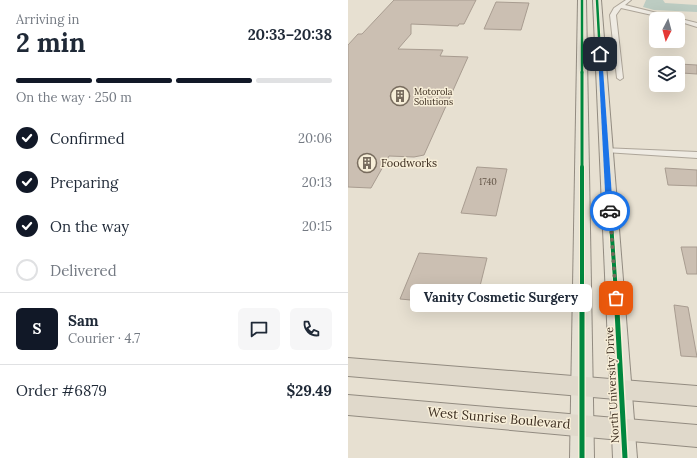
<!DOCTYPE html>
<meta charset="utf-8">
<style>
:root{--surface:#fff;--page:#f6f6f7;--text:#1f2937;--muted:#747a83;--line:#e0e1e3;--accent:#111827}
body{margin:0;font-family:Lora,serif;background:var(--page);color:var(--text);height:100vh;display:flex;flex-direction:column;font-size:15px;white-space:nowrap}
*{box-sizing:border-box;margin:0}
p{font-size:13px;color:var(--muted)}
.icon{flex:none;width:22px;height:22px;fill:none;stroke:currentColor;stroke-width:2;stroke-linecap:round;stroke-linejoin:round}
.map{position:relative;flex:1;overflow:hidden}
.drawer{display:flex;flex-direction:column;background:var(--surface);width:348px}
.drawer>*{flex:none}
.needle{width:26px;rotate:186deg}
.controls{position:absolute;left:301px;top:12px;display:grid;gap:8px}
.controls a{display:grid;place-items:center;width:36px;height:36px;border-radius:6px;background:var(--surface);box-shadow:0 4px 16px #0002;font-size:20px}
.pin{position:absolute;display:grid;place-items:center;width:34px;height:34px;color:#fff;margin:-17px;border-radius:8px;box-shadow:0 2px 6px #0006}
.courier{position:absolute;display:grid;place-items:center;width:40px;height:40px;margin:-20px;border:3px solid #1a73e8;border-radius:50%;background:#fff;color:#222;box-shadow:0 1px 5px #0007}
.bubble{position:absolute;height:28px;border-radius:6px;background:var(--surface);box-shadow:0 4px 16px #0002;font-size:13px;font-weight:700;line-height:28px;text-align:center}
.head em{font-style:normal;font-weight:700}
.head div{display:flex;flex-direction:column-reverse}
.head{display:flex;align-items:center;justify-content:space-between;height:68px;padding:0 16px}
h1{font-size:26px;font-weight:700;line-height:30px}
.bar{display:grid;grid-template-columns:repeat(4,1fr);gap:6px 4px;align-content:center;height:48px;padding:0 16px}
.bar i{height:5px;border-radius:3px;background:var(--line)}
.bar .active{background:var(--accent)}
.bar p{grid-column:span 4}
.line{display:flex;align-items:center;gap:10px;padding:0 16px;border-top:1px solid var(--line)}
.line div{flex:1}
.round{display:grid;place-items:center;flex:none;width:42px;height:42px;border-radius:6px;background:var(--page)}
ol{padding:0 16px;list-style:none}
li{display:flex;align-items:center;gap:12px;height:44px}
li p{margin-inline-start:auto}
li .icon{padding:4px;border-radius:50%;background:var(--accent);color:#fff;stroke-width:4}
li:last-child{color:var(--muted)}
li i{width:22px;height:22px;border:2px solid var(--line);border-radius:50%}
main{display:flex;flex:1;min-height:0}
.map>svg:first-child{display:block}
</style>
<main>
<section class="drawer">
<div class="head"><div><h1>2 min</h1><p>Arriving in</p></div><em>20:33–20:38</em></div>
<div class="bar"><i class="active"></i><i class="active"></i><i class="active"></i><i></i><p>On the way · 250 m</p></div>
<ol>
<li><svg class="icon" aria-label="check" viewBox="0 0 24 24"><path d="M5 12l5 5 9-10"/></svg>Confirmed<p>20:06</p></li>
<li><svg class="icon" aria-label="check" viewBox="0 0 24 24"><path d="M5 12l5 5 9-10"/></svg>Preparing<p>20:13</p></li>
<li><svg class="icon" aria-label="check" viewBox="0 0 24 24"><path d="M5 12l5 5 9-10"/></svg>On the way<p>20:15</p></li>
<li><i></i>Delivered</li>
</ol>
<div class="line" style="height:72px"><b class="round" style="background:var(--accent);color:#fff">S</b><div><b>Sam</b><p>Courier · 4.7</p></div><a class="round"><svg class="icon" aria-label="chat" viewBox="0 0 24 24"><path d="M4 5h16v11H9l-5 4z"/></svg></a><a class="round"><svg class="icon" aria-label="phone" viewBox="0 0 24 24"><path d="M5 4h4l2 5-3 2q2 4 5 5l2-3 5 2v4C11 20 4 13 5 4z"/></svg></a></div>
<div class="line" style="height:52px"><div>Order #6879</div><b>$29.49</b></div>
</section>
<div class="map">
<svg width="349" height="458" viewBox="0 0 349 458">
<rect width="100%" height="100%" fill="#e7e0d1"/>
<path fill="#bcccc2" d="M298,0h17l2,3 32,2v7l-43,-2 -11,-3z"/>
<g fill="#cbbfb2" stroke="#a89c90">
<path d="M46,0h82l-12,24h-5l-1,2 -47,-2v10l-13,15 45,1 -3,6 28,1 -44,98 -10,2 -25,-1 -18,32 -23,-1v-142l10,-11h4z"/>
<path d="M148,2l33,1 -8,27 -37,-1z"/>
<path d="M331,64l18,1v9l-15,-1z"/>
<path d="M129,167l30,2 -11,47 -35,-3z"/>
<path d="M317,168l32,2v16l-29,-1z"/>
<path d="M333,247h16v27h-10z"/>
<path d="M71,253l68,5 -12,48 -75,-7z"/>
<path d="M326,305l14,2 9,50 -16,-1z"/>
</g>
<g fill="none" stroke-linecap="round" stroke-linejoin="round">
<g stroke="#ada599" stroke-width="2">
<g id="minor">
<path d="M278,0h5l-6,5 72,18v4l-19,-6v-2h-8l-49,-11 -5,7 7,63 -3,2 -3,-2 -7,-63 4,-7z"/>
<path d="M254,148l95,4v6l-92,-6 -4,-2z"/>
</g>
</g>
<g stroke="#928b80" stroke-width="2">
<g id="primary">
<path d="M230,0h8l8,458h-24z"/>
<path d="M245,0h8l36,458h-24z"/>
</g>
</g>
<g stroke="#928b80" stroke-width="2">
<g id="trunk">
<path d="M0,358l349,28v20l-349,-30z"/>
<path d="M0,395l349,30v22l-349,-32z"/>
</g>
</g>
<use href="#minor" fill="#efebe3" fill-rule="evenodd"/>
<use href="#primary" fill="#e6e1d4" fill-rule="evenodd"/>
<use href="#trunk" fill="#e0d9cb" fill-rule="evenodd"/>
<g stroke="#f7eed8" stroke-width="4">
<g id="cycleway-far3">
<path d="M234,0v73"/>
<path d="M249,0l4,73"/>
</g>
</g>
<g stroke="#f7eed8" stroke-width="5">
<g id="cycleway-far2">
<path d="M234,72v96"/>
<path d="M253,72l6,96"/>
</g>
</g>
<g stroke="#f7eed8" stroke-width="6">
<g id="cycleway-far1">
<path d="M234,167v126"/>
<path d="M259,167l9,126"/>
</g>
</g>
<g stroke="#f7eed8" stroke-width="8">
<g id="cycleway">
<path d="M234,292v166"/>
<path d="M268,292l9,166"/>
</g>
</g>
<use href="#cycleway-far3" stroke="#00873e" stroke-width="2.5"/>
<use href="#cycleway-far2" stroke="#00873e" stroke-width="3"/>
<use href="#cycleway-far1" stroke="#00873e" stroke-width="4"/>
<use href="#cycleway" stroke="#00873e" stroke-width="5"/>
</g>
<path fill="#1a73e8" d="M252,53l2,1 11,157 -3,2 -4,-2 -8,-157z"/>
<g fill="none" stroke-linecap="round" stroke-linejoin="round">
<path stroke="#786c5e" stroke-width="4" stroke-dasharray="0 7.2" d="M262,211l6,87"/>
</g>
<defs>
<g id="building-ring" transform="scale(1)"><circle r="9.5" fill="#f7eed8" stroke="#786c5e" stroke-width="1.5"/><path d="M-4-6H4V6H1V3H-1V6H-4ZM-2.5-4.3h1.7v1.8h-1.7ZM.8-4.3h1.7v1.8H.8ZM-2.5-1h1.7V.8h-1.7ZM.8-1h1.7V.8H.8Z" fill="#786c5e"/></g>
</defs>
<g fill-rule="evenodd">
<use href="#building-ring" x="52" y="96"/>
<use href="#building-ring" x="19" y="163"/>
</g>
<g text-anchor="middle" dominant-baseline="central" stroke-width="3" stroke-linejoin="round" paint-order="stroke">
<g font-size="9" fill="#3d2e20" stroke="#f7eed8" text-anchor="start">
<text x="66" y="91">Motorola<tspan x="66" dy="10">Solutions</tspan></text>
</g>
<g font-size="9" fill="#605244">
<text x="140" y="181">1740</text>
</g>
<g font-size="11" fill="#3d2e20" stroke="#f7eed8" text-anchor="start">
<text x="33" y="163">Foodworks</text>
</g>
<g font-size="11" fill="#3d2e20" stroke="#f7eed8">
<text transform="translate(264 385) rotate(-93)">North University Drive</text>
</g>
<g font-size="13" fill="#3d2e20" stroke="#f7eed8">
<text transform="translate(151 418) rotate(5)">West Sunrise Boulevard</text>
</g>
</g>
</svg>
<div class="controls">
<a><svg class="needle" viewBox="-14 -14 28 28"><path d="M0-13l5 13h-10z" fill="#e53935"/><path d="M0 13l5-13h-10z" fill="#747a83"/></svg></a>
<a><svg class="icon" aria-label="layers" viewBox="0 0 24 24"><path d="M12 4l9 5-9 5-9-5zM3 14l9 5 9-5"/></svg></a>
</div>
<div class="pin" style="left:268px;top:298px;background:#ea580c"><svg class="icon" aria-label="bag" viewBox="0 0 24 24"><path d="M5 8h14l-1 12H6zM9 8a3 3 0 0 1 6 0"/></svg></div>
<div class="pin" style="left:252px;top:54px;background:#1f2937"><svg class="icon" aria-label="home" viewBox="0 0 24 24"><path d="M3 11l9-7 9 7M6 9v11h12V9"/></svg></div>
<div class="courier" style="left:262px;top:211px"><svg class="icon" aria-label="car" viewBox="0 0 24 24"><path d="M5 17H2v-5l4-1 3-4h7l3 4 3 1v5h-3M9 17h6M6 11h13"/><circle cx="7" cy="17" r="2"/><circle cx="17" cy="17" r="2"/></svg></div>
<div class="bubble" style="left:62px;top:284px;width:182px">Vanity Cosmetic Surgery</div>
</div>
</main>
